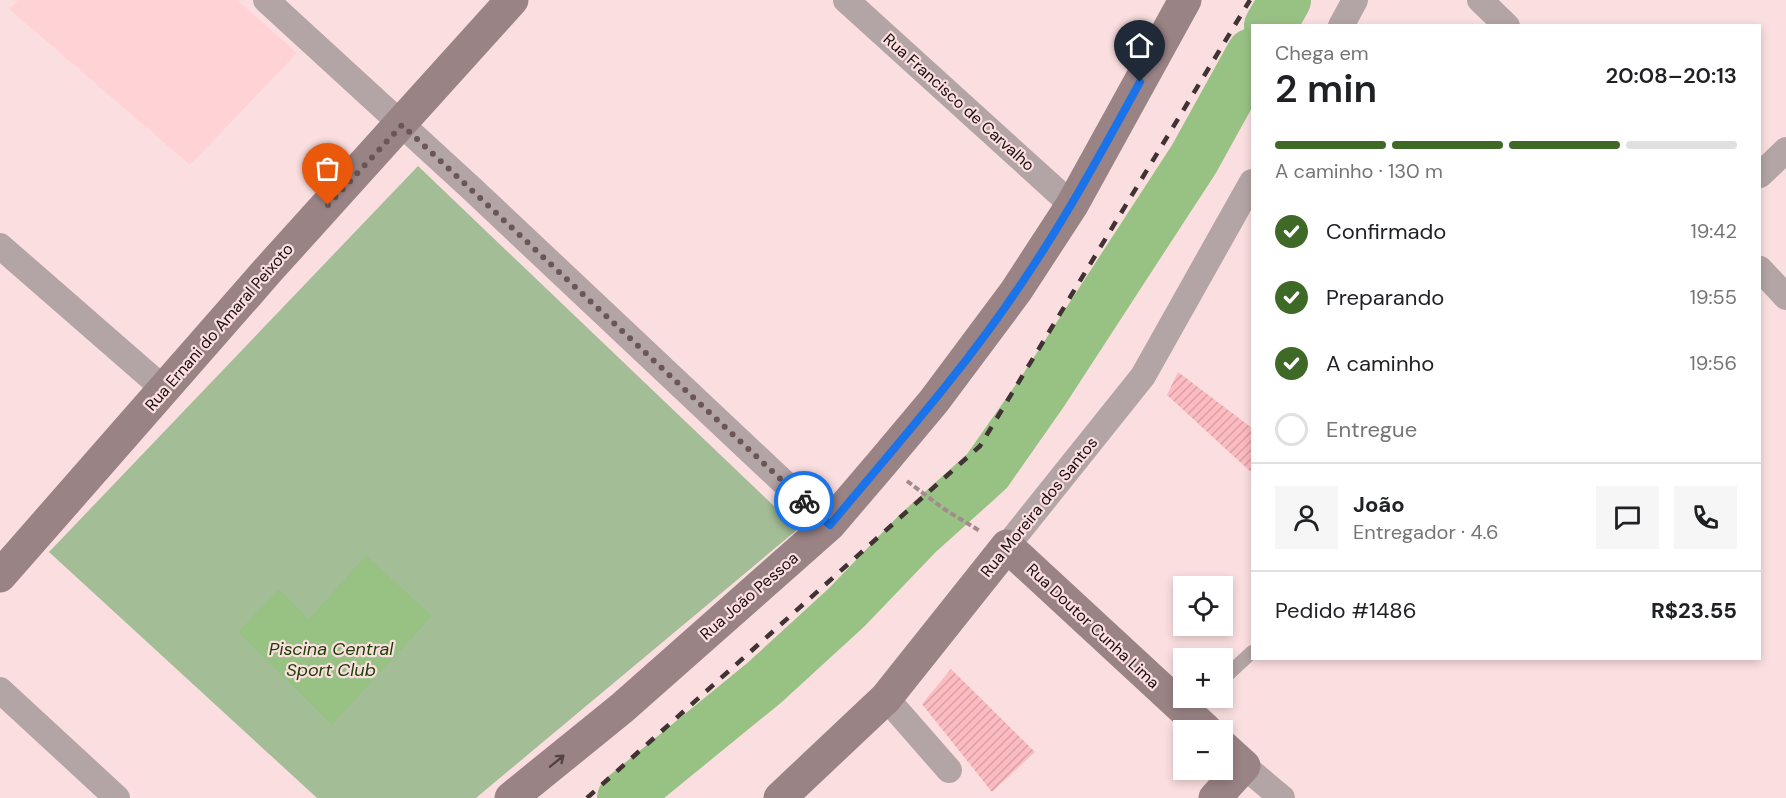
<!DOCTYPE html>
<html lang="pt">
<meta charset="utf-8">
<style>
:root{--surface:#fff;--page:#f6f6f6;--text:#202124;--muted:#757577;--line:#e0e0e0;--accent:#3e6926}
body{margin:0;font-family:"DM Sans",sans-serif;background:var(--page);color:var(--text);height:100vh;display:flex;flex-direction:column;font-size:22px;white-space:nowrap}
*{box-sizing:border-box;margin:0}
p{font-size:20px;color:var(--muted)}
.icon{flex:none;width:33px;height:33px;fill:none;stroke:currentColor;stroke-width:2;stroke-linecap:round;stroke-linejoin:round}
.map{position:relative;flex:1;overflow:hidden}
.sheet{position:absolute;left:1251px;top:24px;width:510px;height:636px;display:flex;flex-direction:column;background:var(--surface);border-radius:0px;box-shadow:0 3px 9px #0003}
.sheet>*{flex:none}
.controls{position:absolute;left:1173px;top:576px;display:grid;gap:12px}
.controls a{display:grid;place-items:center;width:60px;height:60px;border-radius:0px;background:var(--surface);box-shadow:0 3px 9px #0003;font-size:30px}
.pin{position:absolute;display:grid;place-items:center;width:51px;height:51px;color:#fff;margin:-62px -26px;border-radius:50% 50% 50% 0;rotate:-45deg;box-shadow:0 0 6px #0007}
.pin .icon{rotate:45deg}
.courier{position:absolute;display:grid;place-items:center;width:60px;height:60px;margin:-30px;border:4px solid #1a73e8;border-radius:50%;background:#fff;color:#222;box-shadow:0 2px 8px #0007}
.head em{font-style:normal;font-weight:600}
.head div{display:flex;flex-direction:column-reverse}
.head{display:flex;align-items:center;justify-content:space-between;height:102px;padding:0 24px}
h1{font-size:39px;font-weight:600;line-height:45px}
.bar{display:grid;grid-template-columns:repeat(4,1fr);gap:9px 6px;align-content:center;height:72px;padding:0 24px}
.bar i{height:8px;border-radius:4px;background:var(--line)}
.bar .current{background:var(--accent)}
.bar p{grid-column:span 4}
.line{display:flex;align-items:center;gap:15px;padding:0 24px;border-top:2px solid var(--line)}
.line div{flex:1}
.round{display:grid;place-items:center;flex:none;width:63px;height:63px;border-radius:0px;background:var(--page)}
ol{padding:0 24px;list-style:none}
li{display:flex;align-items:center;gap:18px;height:66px}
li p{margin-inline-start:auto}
li .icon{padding:6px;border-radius:50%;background:var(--accent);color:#fff;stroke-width:4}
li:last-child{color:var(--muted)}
li i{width:33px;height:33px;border:3px solid var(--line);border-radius:50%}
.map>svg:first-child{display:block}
</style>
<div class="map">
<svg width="1786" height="798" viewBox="0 0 1786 798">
<defs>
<pattern id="building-hatch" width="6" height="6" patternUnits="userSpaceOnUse" patternTransform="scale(1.5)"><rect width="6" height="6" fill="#fcbbc0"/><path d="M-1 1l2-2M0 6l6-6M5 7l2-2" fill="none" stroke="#d7a0a4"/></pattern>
</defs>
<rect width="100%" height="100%" fill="#fbdfe0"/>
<path fill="#ffd3d6" d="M19,0h218l60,53 -107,112 -181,-156z"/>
<path fill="#a3be96" d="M418,166l380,363 -322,269h-159l-268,-246z"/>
<path fill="#98c184" d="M366,555l66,61 -100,109 -94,-93 41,-43 30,30z"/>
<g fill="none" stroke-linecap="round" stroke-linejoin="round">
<g stroke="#98c184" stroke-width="52">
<path d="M1270,26l15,-26"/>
<path d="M623,798l141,-115 83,-76 70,-73 70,-63 56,-80 151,-232 58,-105"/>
</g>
</g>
<g fill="url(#building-hatch)">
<path d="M1178,372l74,56v45l-85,-78z"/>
<path d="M951,669l84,83 -43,40 -70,-88z"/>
</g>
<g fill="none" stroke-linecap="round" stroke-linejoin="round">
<path stroke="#a18b8c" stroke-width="4" stroke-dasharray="6 3" stroke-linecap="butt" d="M907,481l37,28 36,22"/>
<g stroke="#b3a4a5" stroke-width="14">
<path d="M1222,680l30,-28"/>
<path d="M1187,713l17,-15"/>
</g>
<g stroke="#b3a4a5" stroke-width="26">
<path d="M266,0l205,188 358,337"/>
<path d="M846,0l226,205"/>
<path d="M1480,0l27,26"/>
<path d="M1341,26l14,-26"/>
<path d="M1760,175l26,-25"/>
<path d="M0,246l164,143"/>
<path d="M1760,269l26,28"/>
<path d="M1007,546l136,-170 109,-194"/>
<path d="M0,690l117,108"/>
<path d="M886,698l63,72"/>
<path d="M1244,766l38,32"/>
</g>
<g stroke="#998385" stroke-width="33">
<path d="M0,576l269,-307 243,-269"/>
<path d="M511,798l111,-90 207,-183 53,-62 52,-62 82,-110 56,-86 113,-205"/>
<path d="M780,798l106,-100 121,-152 199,184"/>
<path d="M1215,798l29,-32 -22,-20"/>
</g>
<path stroke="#413233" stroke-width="4.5" stroke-dasharray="10 10" stroke-linecap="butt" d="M587,798l393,-352 270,-446"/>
</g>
<defs><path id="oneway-shaft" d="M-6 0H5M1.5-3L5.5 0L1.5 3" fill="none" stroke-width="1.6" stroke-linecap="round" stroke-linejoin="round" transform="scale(1.5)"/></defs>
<use stroke="#534344" href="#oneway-shaft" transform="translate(557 761) rotate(-39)"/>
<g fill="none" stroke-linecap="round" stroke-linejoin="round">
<path stroke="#695758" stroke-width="6" stroke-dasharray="0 10.8" d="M328,205l74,-80 402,376"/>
<path stroke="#1a73e8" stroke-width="8" d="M804,501l26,24c64,-77 131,-152 187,-235 46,-67 84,-137 123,-208"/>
</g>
<g text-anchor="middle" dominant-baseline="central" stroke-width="4.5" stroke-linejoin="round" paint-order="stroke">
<g font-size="16" fill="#1a0e0f" stroke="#fbdfe0">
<text transform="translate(959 102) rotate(42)">Rua Francisco de Carvalho</text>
<text transform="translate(219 327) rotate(-49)">Rua Ernani do Amaral Peixoto</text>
<text transform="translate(1039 507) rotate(-51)">Rua Moreira dos Santos</text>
<text transform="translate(749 596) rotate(-41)">Rua João Pessoa</text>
<text transform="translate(1093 626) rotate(43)">Rua Doutor Cunha Lima</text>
</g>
<g font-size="18" font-style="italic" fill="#1a3f00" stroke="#fbdfe0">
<text x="331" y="649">Piscina Central<tspan x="331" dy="21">Sport Club</tspan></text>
</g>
</g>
</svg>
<div class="controls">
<a><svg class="icon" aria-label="locate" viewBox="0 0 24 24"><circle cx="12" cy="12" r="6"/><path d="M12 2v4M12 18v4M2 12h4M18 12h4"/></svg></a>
<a>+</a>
<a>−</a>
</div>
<div class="pin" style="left:328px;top:205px;background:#ea580c"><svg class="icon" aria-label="bag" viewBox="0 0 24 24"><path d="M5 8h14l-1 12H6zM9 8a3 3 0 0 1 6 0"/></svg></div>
<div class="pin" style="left:1140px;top:82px;background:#1f2937"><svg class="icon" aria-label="home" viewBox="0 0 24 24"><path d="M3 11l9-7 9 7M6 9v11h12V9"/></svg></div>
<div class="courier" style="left:804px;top:501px"><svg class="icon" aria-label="bike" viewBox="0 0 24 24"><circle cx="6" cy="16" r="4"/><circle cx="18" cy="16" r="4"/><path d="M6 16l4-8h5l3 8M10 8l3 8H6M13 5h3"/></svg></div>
<section class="sheet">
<div class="head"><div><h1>2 min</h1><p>Chega em</p></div><em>20:08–20:13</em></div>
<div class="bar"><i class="current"></i><i class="current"></i><i class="current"></i><i></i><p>A caminho · 130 m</p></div>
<ol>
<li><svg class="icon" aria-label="check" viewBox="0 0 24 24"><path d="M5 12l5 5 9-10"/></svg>Confirmado<p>19:42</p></li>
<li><svg class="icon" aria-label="check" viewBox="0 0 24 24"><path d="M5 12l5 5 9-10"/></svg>Preparando<p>19:55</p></li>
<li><svg class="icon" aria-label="check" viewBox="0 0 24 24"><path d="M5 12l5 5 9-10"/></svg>A caminho<p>19:56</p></li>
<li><i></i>Entregue</li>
</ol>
<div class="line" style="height:108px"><a class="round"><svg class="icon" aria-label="person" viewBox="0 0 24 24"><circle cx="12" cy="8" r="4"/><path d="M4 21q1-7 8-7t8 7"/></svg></a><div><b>João</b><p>Entregador · 4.6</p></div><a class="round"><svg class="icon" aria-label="chat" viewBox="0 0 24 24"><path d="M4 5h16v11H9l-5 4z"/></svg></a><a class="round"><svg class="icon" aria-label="phone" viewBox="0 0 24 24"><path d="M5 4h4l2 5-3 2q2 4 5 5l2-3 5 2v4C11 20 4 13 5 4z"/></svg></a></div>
<div class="line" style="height:78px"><div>Pedido #1486</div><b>R$23.55</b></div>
</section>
</div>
